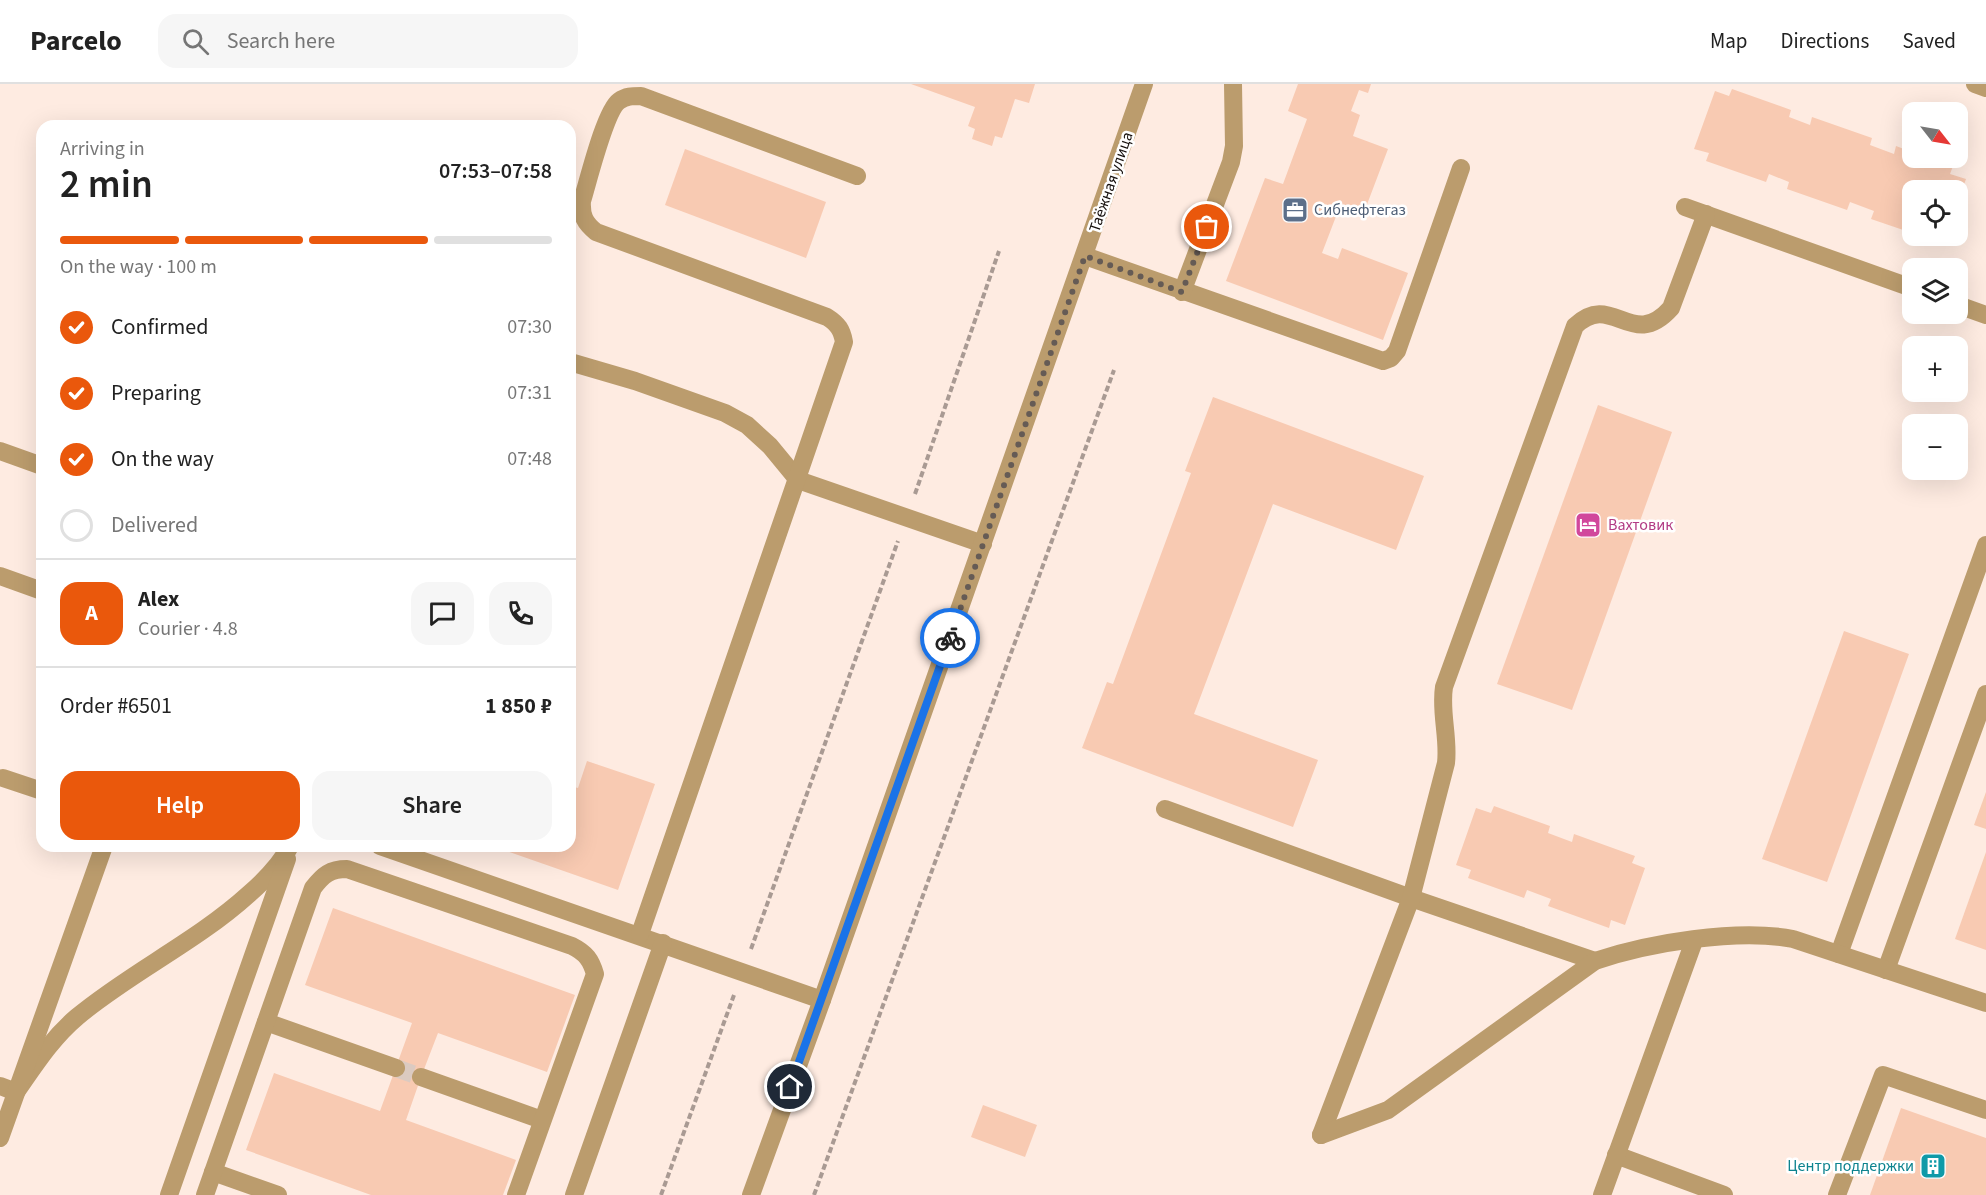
<!DOCTYPE html>
<meta charset="utf-8">
<style>
:root{--surface:#fff;--page:#f6f6f6;--text:#222;--muted:#767676;--line:#e0e0e0;--accent:#ea580c}
body{margin:0;font-family:"Source Sans 3",sans-serif;background:var(--page);color:var(--text);height:100vh;display:flex;flex-direction:column;font-size:22px;white-space:nowrap}
*{box-sizing:border-box;margin:0}
p{font-size:20px;color:var(--muted)}
.icon{flex:none;width:33px;height:33px;fill:none;stroke:currentColor;stroke-width:2;stroke-linecap:round;stroke-linejoin:round}
.map{position:relative;flex:1;overflow:hidden}
.side{position:absolute;left:36px;top:36px;width:540px;height:732px;display:flex;flex-direction:column;background:var(--surface);border-radius:18px;box-shadow:0 6px 24px #0002}
.side>*{flex:none}
.needle{width:39px;rotate:121deg}
.buttons{position:absolute;left:1902px;top:18px;display:grid;gap:12px}
.buttons a{display:grid;place-items:center;width:66px;height:66px;border-radius:12px;background:var(--surface);box-shadow:0 6px 24px #0002;font-size:30px}
.pin{position:absolute;display:grid;place-items:center;width:51px;height:51px;color:#fff;margin:-26px;border:3px solid #fff;border-radius:50%;box-shadow:0 2px 6px #0007}
.courier{position:absolute;display:grid;place-items:center;width:60px;height:60px;margin:-30px;border:4px solid #1a73e8;border-radius:50%;background:#fff;color:#222;box-shadow:0 2px 8px #0007}
.overview em{font-style:normal;font-weight:600}
.overview div{display:flex;flex-direction:column-reverse}
.overview{display:flex;align-items:center;justify-content:space-between;height:102px;padding:0 24px}
h1{font-size:39px;font-weight:600;line-height:45px}
.bar{display:grid;grid-template-columns:repeat(4,1fr);gap:9px 6px;align-content:center;height:72px;padding:0 24px}
.bar i{height:8px;border-radius:4px;background:var(--line)}
.bar .on{background:var(--accent)}
.bar p{grid-column:span 4}
.line{display:flex;align-items:center;gap:15px;padding:0 24px;border-top:2px solid var(--line)}
.line div{flex:1}
.round{display:grid;place-items:center;flex:none;width:63px;height:63px;border-radius:18px;background:var(--page)}
ol{padding:0 24px;list-style:none}
li{display:flex;align-items:center;gap:18px;height:66px}
li p{margin-inline-start:auto}
li .icon{padding:6px;border-radius:50%;background:var(--accent);color:#fff;stroke-width:4}
li:last-child{color:var(--muted)}
li i{width:33px;height:33px;border:3px solid var(--line);border-radius:50%}
.primary-button{display:flex;gap:12px;margin-top:auto;padding:12px 24px}
.primary-button a{flex:1;height:69px;border-radius:18px;background:var(--accent);color:#fff;font-size:24px;font-weight:600;line-height:69px;text-align:center}
.primary-button a+a{background:var(--page);color:var(--text)}
header{display:flex;align-items:center;gap:36px;box-sizing:border-box;height:84px;padding:0 30px;background:var(--surface);border-bottom:2px solid var(--line)}
header strong{font-size:28px}
nav{display:flex;gap:33px;margin-inline-start:auto;font-size:21px}
.search{width:420px;height:54px;background:var(--page);display:flex;align-items:center;gap:15px;box-sizing:border-box;padding:0 21px;border-radius:18px;color:var(--muted);font-size:22px}
.map>svg:first-child{display:block}
</style>
<header>
<strong>Parcelo</strong>
<div class="search"><svg class="icon" aria-label="search" viewBox="0 0 24 24"><circle cx="10" cy="10" r="6"/><path d="M15 15l6 6"/></svg>Search here</div>
<nav><a>Map</a><a>Directions</a><a>Saved</a></nav>
</header>
<div class="map">
<svg width="1986" height="1111" viewBox="0 0 1986 1111">
<rect width="100%" height="100%" fill="#feebe1"/>
<g fill="#f8cab2">
<path d="M911,0h124l-6,19 -14,-4 -13,39 -7,-2 -3,10 -20,-7 3,-10 -7,-3 7,-19z"/>
<path d="M1298,0h73l-3,9 -9,-3 -8,21 9,4 -7,21 35,13 -25,66 -23,-9 -18,47 16,6 4,-11 66,25 -25,67 -157,-59 39,-103 18,6 24,-65 -19,-8z"/>
<path d="M1732,5l59,21 -2,7 21,8 2,-8 60,21 -2,7 24,9 2,-8 16,6v6h16l25,8 -3,8 16,5 -8,22v-11h-46v43l-41,-14 3,-8 -24,-9 -3,8 -60,-21 2,-7 -20,-8 -3,8 -60,-21 3,-8 -15,-4 21,-58 14,5z"/>
<path d="M685,65l141,53 -20,56 -141,-53z"/>
<path d="M1213,313l211,79 -28,74 -123,-46 -79,210 124,46 -25,67 -211,-79 25,-66 6,2 78,-211 -6,-2z"/>
<path d="M1598,321l74,27 -100,278 -75,-26z"/>
<path d="M1844,547l65,23 -82,228 -65,-23z"/>
<path d="M587,677l68,23 -37,106 -126,-44h78v-60l8,2z"/>
<path d="M1986,708v37l-12,-4z"/>
<path d="M1494,722l56,20 -2,7 24,9 2,-8 61,22 -3,7 13,5 -20,57 -14,-5 -2,8 -61,-22 3,-7 -24,-9 -3,8 -56,-20 3,-8 -15,-5 20,-57 15,5z"/>
<path d="M1986,768v98l-31,-11z"/>
<path d="M333,824l242,87 -28,77 -109,-39 -17,44 -15,43 110,40 -13,35h-132l-125,-45 28,-77 106,38 32,-88 -107,-38z"/>
<path d="M983,1021l54,20 -12,32 -54,-20z"/>
<path d="M1901,1024l85,30v57h-116z"/>
</g>
<g fill="none" stroke-linecap="round" stroke-linejoin="round">
<path stroke="#dbcac1" stroke-width="18" stroke-dasharray="18 9" stroke-linecap="butt" d="M396,984l25,9"/>
<g stroke="#a99a93" stroke-width="4" stroke-dasharray="6 3" stroke-linecap="butt">
<path d="M915,410l84,-243"/>
<path d="M751,865l147,-408"/>
<path d="M661,1111l73,-200"/>
<path d="M814,1111l300,-825"/>
</g>
<g stroke="#bb9c6d" stroke-width="18">
<path d="M1975,0l11,4"/>
<path d="M1685,123l227,81"/>
<path d="M1085,172l298,105 8,-3 6,-7 64,-183"/>
<path d="M1182,208l49,-130 3,-16 -1,-62"/>
<path d="M1958,221l28,10"/>
<path d="M570,278l65,19 90,32 22,12 23,21 28,34 185,64"/>
<path d="M0,367l42,15"/>
<path d="M0,492l42,15"/>
<path d="M3,694l39,13"/>
<path d="M1165,725l246,89 184,63"/>
<path d="M380,762l442,154"/>
<path d="M640,850l204,-592c-2,-12 -6,-18 -17,-25l-231,-85c-11,-9 -15,-16 -14,-31 6,-19 23,-90 37,-100 7,-5 13,-5 22,-5l216,80"/>
<path d="M1839,870l147,-409"/>
<path d="M1886,886l100,-276"/>
<path d="M266,938l130,46"/>
<path d="M421,993l121,43"/>
<path d="M0,1002l16,6c19,-27 36,-54 61,-75 54,-45 119,-75 172,-123 16,-14 31,-29 41,-48"/>
<path d="M1321,1051l90,-237 35,-135c3,-25 -6,-51 -2,-76l131,-361c37,-36 57,26 96,-18l35,-94"/>
<path d="M1321,1051l67,-25 207,-149c53,-18 143,-33 198,-22l193,64"/>
<path d="M0,1054l104,-292"/>
<path d="M1616,1071l108,40"/>
<path d="M213,1088l65,23"/>
<path d="M169,1111l118,-336"/>
<path d="M205,1111l108,-307c10,-13 17,-19 34,-19l225,77c14,7 19,14 23,28l-79,221"/>
<path d="M574,1111l89,-252"/>
<path d="M751,1111l71,-195 322,-916"/>
<path d="M1602,1111l92,-254"/>
<path d="M1837,1111l46,-120 103,35"/>
</g>
</g>
<g fill="none" stroke-linecap="round" stroke-linejoin="round">
<path stroke="#655b55" stroke-width="6" stroke-dasharray="0 10.8" d="M950,554l135,-382 97,36 25,-65"/>
<path stroke="#1a73e8" stroke-width="8" d="M790,1003l160,-449"/>
</g>
<defs>
<g id="office-square" transform="scale(1.35)"><rect x="-9" y="-9" width="18" height="18" rx="4" fill="#5c6f8a" stroke="#fff"/><path d="M-6-3h4V-5.5h4V-3h4V5H-6ZM-1-4.5V-3h2v-1.5ZM-6 0V1H6V0Z" fill="#fff"/></g>
<g id="hotel-square" transform="scale(1.35)"><rect x="-9" y="-9" width="18" height="18" rx="4" fill="#d1479c" stroke="#fff"/><path d="M-6-4.5h1.5V1H6V5H4.5V3h-9V5H-6ZM-4 0a1.8 1.8 0 1 1 3.6 0ZM.5 0V-2.5h3Q6-2.5 6 0Z" fill="#fff"/></g>
<g id="building-square" transform="scale(1.35)"><rect x="-9" y="-9" width="18" height="18" rx="4" fill="#0f9aa8" stroke="#fff"/><path d="M-4-6H4V6H1V3H-1V6H-4ZM-2.5-4.3h1.7v1.8h-1.7ZM.8-4.3h1.7v1.8H.8ZM-2.5-1h1.7V.8h-1.7ZM.8-1h1.7V.8H.8Z" fill="#fff"/></g>
</defs>
<g fill-rule="evenodd">
<use href="#office-square" x="1295" y="126"/>
<use href="#hotel-square" x="1588" y="441"/>
<use href="#building-square" x="1933" y="1082"/>
</g>
<g text-anchor="middle" dominant-baseline="central" stroke-width="5" stroke-linejoin="round" paint-order="stroke">
<g font-size="16" fill="#130d0a" stroke="#fff">
<text transform="translate(1111 98) rotate(-71)">Таёжная улица</text>
</g>
<g font-size="16" fill="#4e5e75" stroke="#fff" text-anchor="start">
<text x="1314" y="126">Сибнефтегаз</text>
</g>
<g font-size="16" fill="#b23c85" stroke="#fff" text-anchor="start">
<text x="1608" y="441">Вахтовик</text>
</g>
<g font-size="16" fill="#0d838f" stroke="#fff" text-anchor="end">
<text x="1914" y="1082">Центр поддержки</text>
</g>
</g>
</svg>
<div class="buttons">
<a><svg class="needle" viewBox="-14 -14 28 28"><path d="M0-13l5 13h-10z" fill="#e53935"/><path d="M0 13l5-13h-10z" fill="#767676"/></svg></a>
<a><svg class="icon" aria-label="locate" viewBox="0 0 24 24"><circle cx="12" cy="12" r="6"/><path d="M12 2v4M12 18v4M2 12h4M18 12h4"/></svg></a>
<a><svg class="icon" aria-label="layers" viewBox="0 0 24 24"><path d="M12 4l9 5-9 5-9-5zM3 14l9 5 9-5"/></svg></a>
<a>+</a>
<a>−</a>
</div>
<div class="pin" style="left:1207px;top:143px;background:#ea580c"><svg class="icon" aria-label="bag" viewBox="0 0 24 24"><path d="M5 8h14l-1 12H6zM9 8a3 3 0 0 1 6 0"/></svg></div>
<div class="pin" style="left:790px;top:1003px;background:#1f2937"><svg class="icon" aria-label="home" viewBox="0 0 24 24"><path d="M3 11l9-7 9 7M6 9v11h12V9"/></svg></div>
<div class="courier" style="left:950px;top:554px"><svg class="icon" aria-label="bike" viewBox="0 0 24 24"><circle cx="6" cy="16" r="4"/><circle cx="18" cy="16" r="4"/><path d="M6 16l4-8h5l3 8M10 8l3 8H6M13 5h3"/></svg></div>
<section class="side">
<div class="overview"><div><h1>2 min</h1><p>Arriving in</p></div><em>07:53–07:58</em></div>
<div class="bar"><i class="on"></i><i class="on"></i><i class="on"></i><i></i><p>On the way · 100 m</p></div>
<ol>
<li><svg class="icon" aria-label="check" viewBox="0 0 24 24"><path d="M5 12l5 5 9-10"/></svg>Confirmed<p>07:30</p></li>
<li><svg class="icon" aria-label="check" viewBox="0 0 24 24"><path d="M5 12l5 5 9-10"/></svg>Preparing<p>07:31</p></li>
<li><svg class="icon" aria-label="check" viewBox="0 0 24 24"><path d="M5 12l5 5 9-10"/></svg>On the way<p>07:48</p></li>
<li><i></i>Delivered</li>
</ol>
<div class="line" style="height:108px"><b class="round" style="background:var(--accent);color:#fff">A</b><div><b>Alex</b><p>Courier · 4.8</p></div><a class="round"><svg class="icon" aria-label="chat" viewBox="0 0 24 24"><path d="M4 5h16v11H9l-5 4z"/></svg></a><a class="round"><svg class="icon" aria-label="phone" viewBox="0 0 24 24"><path d="M5 4h4l2 5-3 2q2 4 5 5l2-3 5 2v4C11 20 4 13 5 4z"/></svg></a></div>
<div class="line" style="height:78px"><div>Order #6501</div><b>1 850 ₽</b></div>
<div class="primary-button"><a>Help</a><a>Share</a></div>
</section>
</div>
